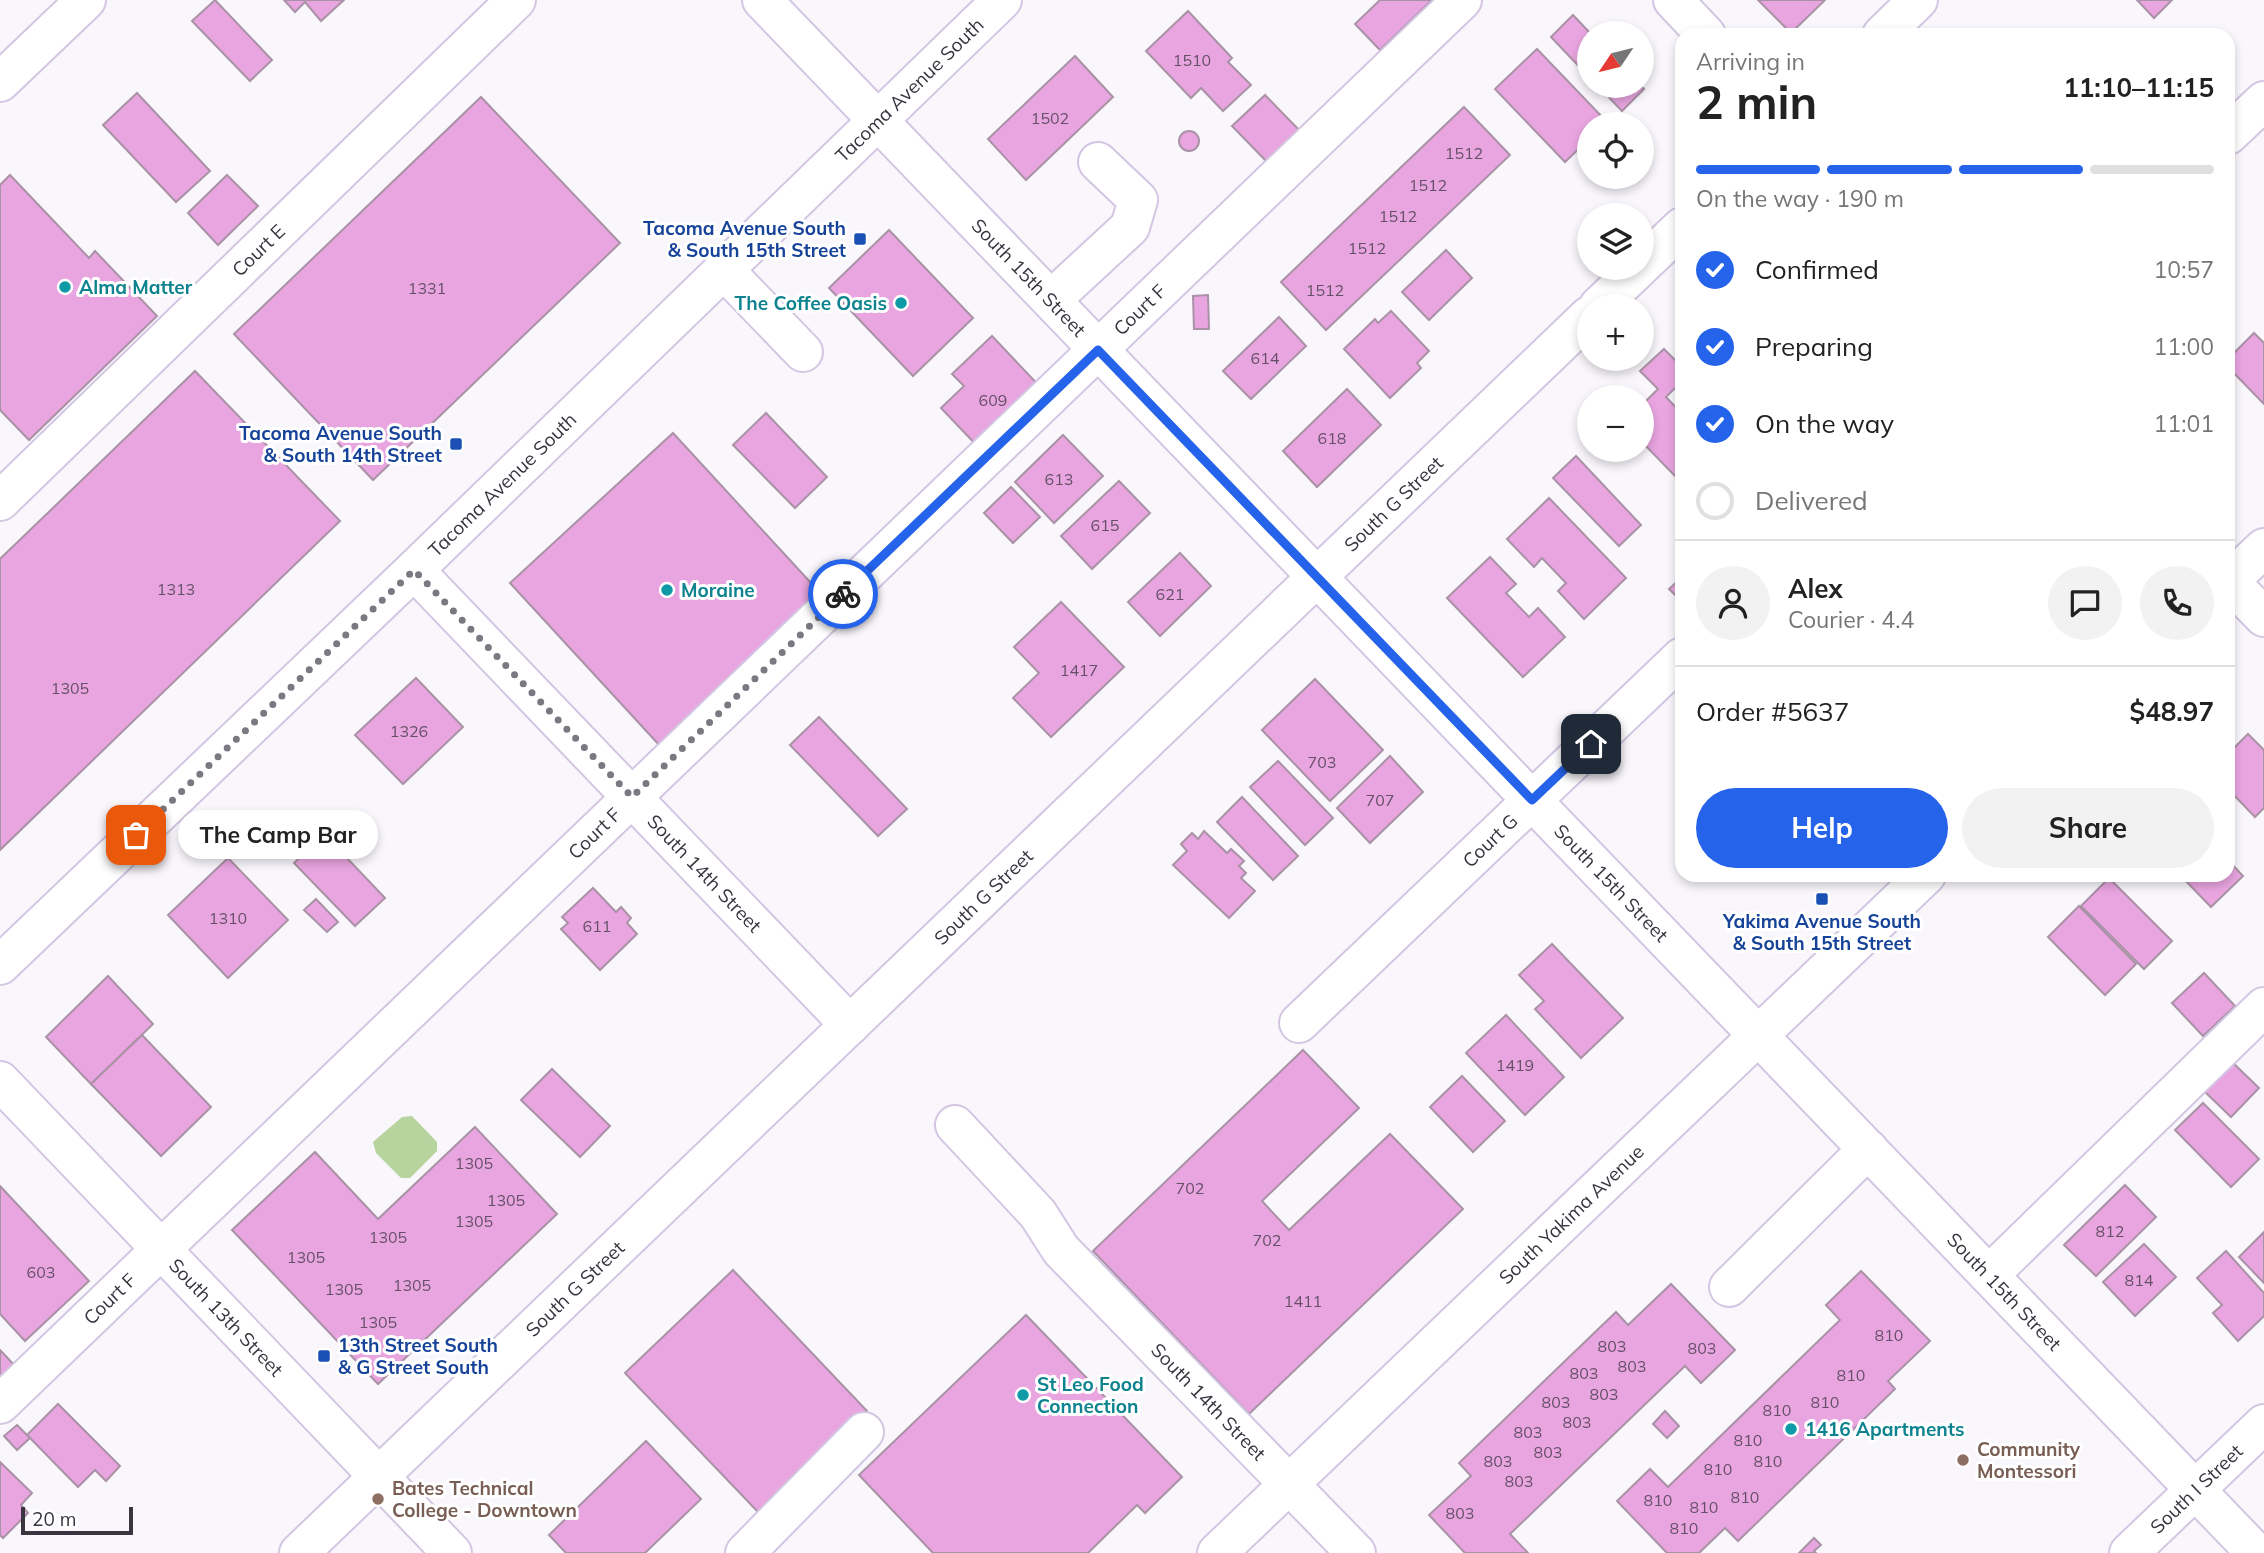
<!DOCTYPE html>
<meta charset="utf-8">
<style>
:root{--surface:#fff;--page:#f2f2f2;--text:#222;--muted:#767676;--line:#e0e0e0;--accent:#2563eb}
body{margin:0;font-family:Mulish,sans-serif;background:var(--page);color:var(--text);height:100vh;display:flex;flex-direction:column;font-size:26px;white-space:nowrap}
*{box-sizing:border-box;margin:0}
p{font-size:23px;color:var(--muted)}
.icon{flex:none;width:38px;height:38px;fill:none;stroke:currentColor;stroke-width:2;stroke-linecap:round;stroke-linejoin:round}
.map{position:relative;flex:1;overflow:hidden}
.sheet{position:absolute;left:1675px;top:28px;width:560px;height:854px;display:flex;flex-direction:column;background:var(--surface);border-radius:21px;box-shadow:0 4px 10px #0003}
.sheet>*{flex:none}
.needle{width:46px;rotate:235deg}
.buttons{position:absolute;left:1577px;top:21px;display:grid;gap:14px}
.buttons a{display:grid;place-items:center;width:77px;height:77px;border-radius:50%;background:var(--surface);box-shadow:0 4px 10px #0003;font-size:35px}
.scale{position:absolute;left:21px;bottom:18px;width:112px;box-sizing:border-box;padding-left:7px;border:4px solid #39343f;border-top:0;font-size:19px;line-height:24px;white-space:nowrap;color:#39343f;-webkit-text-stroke:5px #fff;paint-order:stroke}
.pin{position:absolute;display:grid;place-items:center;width:60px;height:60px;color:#fff;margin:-30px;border-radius:14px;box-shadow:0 4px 10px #0006}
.courier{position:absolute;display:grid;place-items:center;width:70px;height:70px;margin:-35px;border:5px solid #2563eb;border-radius:50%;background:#fff;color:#222;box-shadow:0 2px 9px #0007}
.bubble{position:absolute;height:49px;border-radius:24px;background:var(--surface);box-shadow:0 4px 10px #0003;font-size:23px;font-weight:700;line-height:49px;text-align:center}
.headline em{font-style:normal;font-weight:700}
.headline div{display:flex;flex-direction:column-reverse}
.headline{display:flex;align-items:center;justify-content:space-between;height:119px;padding:0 21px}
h1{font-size:46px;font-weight:700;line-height:52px}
.bar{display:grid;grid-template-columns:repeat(4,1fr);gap:10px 7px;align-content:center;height:84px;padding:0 21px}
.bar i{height:9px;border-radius:5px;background:var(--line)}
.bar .selected{background:var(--accent)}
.bar p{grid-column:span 4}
.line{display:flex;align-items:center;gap:18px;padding:0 21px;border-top:2px solid var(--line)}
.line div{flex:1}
.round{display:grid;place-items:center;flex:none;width:74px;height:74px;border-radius:37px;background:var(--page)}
ol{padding:0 21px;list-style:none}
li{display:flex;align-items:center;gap:21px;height:77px}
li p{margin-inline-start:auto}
li .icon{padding:7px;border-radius:50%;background:var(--accent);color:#fff;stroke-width:4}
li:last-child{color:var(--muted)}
li i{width:38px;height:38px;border:4px solid var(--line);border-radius:50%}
.button{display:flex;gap:14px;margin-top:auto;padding:14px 21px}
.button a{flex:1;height:80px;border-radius:42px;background:var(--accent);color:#fff;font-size:28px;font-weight:700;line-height:80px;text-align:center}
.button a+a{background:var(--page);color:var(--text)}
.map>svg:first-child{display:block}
</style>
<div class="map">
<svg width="2264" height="1553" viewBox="0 0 2264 1553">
<rect width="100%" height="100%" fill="#f9f6fc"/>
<path fill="#b7d39e" d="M412,1116l25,26v9l-27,27h-9l-25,-25 -3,-11 29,-25z"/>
<g fill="#e9a5e0" stroke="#aa92a6" stroke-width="2">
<path d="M215,0l57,60 -22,21 -58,-60z"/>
<path d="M284,0h60l-23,21 -16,-19 -10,10z"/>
<path d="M1380,0h52l-52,50 -25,-26z"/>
<path d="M1758,0h67l-34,33z"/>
<path d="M2137,0h35l-18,18z"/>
<path d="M1188,11l44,47 -4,4 23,23 -28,26 -22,-23 -10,10 -45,-47z"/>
<path d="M1573,15l17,18 -1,44 -38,-40z"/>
<path d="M1537,49l70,73 -18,2v15l-24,23 -70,-73z"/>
<path d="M1075,56l38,41 -87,83 -38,-41z"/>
<path d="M1598,86h43l3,3 -22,22z"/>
<path d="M137,93l73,78 -34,31 -73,-77z"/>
<path d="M1265,95l38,39 -32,32 -39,-40z"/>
<path d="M481,97l139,146 -247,237 -139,-146z"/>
<path d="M1464,107l46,48 -184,175 -45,-48z"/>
<circle cx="1189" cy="141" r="10"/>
<path d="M10,175l79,83 6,-7 62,65 -128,124 -29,-30v-225z"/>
<path d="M227,175l31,31 -40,39 -30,-32z"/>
<path d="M889,230l84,88 -60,58 -84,-88z"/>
<path d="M1446,250l26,28 -43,42 -27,-28z"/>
<path d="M1208,295l1,34h-15l-1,-33z"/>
<path d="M1391,311l38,40 -12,12 4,5 -31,30 -46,-49 31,-30 3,4z"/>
<path d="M1279,317l27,29 -55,53 -28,-28z"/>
<path d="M2254,333l10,10v61l-36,-37v-8z"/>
<path d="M992,336l53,56 -62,60 -42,-44 23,-22 -12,-12z"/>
<path d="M1664,349l18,18v14l-16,16 16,17 -2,67 -38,-39v-37l16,-16 -18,-18z"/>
<path d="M195,371l145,150 -340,329v-291z"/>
<path d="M1347,389l34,36 -64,62 -34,-36z"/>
<path d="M766,413l61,64 -32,31 -62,-63z"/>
<path d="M673,433l150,163 -162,151 -151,-164z"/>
<path d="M1063,435l40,41 -49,47 -39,-41z"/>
<path d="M1576,456l65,69 -22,21 -66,-68z"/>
<path d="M1119,481l31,32 -58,56 -31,-33z"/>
<path d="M1011,487l29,30 -27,26 -29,-30z"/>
<path d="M1549,498l77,80 -42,41 -26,-28 8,-8 -24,-25 -8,9 -27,-28z"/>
<path d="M1180,553l31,33 -51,50 -32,-34z"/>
<path d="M1490,557l26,27 -10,9 23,24 9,-9 27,29 -42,40 -76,-79z"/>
<path d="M1682,577v25l-13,-13z"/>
<path d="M1061,602l63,65 -73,70 -38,-39 26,-25 -25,-26z"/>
<path d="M416,678l47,49 -60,57 -48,-49z"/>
<path d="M1315,679l68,71 -53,51 -68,-71z"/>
<path d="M819,717l88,92 -29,27 -88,-91z"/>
<path d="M2248,734l16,16v58l-9,9 -27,-28v-35z"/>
<path d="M1390,756l33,36 -53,51 -33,-35z"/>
<path d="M1278,761l55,57 -28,27 -55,-58z"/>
<path d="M1242,797l56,59 -25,24 -56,-58z"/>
<path d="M1204,831l23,22 4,-4 13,12 -5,5 7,7 -5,5 14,13 -26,27 -56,-53 14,-14 -6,-7 11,-11 6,6z"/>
<path d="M324,834l61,64 -30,28 -61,-63z"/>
<path d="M228,858l60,62 -60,58 -60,-63z"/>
<path d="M2228,860l15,16 -32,31 -31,-32h48z"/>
<path d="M2109,878l63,63 -28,28 -63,-63z"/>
<path d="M593,888l23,24 5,-5 10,11 -4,5 10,11 -37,36 -39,-41 7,-6 -6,-6z"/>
<path d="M316,899l22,23 -11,10 -23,-22z"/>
<path d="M2079,906l57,58 -31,31 -57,-58z"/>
<path d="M1552,944l71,74 -42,40 -46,-49 9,-8 -25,-26z"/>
<path d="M2204,973l31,33 -32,30 -31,-33z"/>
<path d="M108,976l45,48 -62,60 -45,-47z"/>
<path d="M1506,1015l58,62 -39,38 -59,-62z"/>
<path d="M142,1035l69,72 -50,49 -70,-72z"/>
<path d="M1303,1050l56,58 -97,93 27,29 101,-96 73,75 -214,205 -156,-163z"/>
<path d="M2230,1060l29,28 -28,29 -30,-29z"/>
<path d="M552,1069l58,57 -30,31 -59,-57z"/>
<path d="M1462,1076l43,45 -32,31 -43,-45z"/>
<path d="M2203,1103l56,56 -28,28 -56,-57z"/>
<path d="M475,1127l82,87 -179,170 -146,-154 83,-78 63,67z"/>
<path d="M2125,1185l31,32 -60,59 -32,-31z"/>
<path d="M0,1186l89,95 -64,60 -25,-27z"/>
<path d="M2264,1232v51l-25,-26z"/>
<path d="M2144,1244l32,33 -41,39 -32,-34z"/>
<path d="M2226,1251l38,42v23l-26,25 -25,-28 9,-8 -25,-27z"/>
<path d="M733,1270l134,141 -107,103 -135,-141z"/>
<path d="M1861,1271l69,70 -42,40 7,8 -157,152 -13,-13 -26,25h-32l-50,-52 33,-32 18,18 172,-167 -14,-15z"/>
<path d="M1671,1284l64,66 -34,33 -16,-17 -175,168 18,19h-63l-36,-38 42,-39 -12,-13 157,-151 12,13z"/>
<path d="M1026,1315l156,162 -37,36 -8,-8 -49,48h-155l-74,-78z"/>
<path d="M0,1350l18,19 -18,17z"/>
<path d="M58,1404l62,62 -14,15 -11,-11 -17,17 -51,-52z"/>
<path d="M1665,1411l14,15 -12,12 -14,-14z"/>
<path d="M17,1425l13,13 -13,12 -13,-14z"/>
<path d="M646,1441l55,58 -56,54h-79l-17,-18z"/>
<path d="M0,1462l32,31 -11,12 7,8 -25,25 -3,-3z"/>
<path d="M1814,1538l7,7 -7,6 2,2h-17z"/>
</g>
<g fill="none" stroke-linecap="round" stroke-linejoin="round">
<g stroke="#d3c6e2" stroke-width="42">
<g id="minor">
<path id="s1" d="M762,0l1494,1553"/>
<path d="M1673,0l33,35"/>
<path d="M1882,35l36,-35"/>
<path d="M0,82l86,-82"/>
<path d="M2228,135l36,-34"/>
<path d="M1642,265l40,-38"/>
<path d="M723,269l80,83"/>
<path d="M1051,300l79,-73 8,-27 -40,-38"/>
<path d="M1599,306l40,-38"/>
<path id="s2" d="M0,501l516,-501"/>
<path id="s3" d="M414,570l436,455"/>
<path d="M2228,580l36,37"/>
<path id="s4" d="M1299,1023l383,-366"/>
<path id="s5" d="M0,1081l452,472"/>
<path id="s6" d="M955,1125l83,89 23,36 295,303"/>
<path d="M1989,1275l275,-268"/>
<path d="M1729,1287l139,-138"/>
<path id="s7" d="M0,1404l1462,-1404"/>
<path id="s8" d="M299,1553l1290,-1237"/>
<path d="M745,1553l119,-121"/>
<path id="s9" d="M2129,1553l135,-129"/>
</g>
</g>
<g stroke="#d3c6e2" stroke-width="42">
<g id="major">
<path d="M2228,582l36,-34"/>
<path id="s10" d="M0,965l414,-395 588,-570"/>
<path id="s11" d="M1217,1553l709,-678"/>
</g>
</g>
<use href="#minor" stroke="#fff" stroke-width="38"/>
<use href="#major" stroke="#fff" stroke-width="38"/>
</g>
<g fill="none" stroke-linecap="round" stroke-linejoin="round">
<path stroke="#7c7881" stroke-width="7" stroke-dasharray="0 12.6" d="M136,835l278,-265 218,227 211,-203"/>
<path stroke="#2563eb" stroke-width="9" d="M843,594l255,-244 434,450 59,-56"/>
</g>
<g fill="#1a4fb4" stroke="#fff" stroke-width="2.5">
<rect x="853" y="232" width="14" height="14" rx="3.5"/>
<rect x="449" y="437" width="14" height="14" rx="3.5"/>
<rect x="1815" y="892" width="14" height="14" rx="3.5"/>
<rect x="317" y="1349" width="14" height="14" rx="3.5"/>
</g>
<g fill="#0f9aa8" stroke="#fff" stroke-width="2.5">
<circle cx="65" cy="287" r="7"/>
<circle cx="901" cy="303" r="7"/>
<circle cx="667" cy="590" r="7"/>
<circle cx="1023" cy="1395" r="7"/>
<circle cx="1791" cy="1429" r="7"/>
</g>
<g fill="#8d6e63" stroke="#fff" stroke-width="2.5">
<circle cx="1963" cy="1460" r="7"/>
<circle cx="378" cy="1499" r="7"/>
</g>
<g text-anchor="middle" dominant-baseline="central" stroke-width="6" stroke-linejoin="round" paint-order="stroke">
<g font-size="16" fill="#655067">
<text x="1192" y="60">1510</text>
<text x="1050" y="118">1502</text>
<text x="1464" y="153">1512</text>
<text x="1428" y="185">1512</text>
<text x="1398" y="216">1512</text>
<text x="1367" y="248">1512</text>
<text x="427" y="288">1331</text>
<text x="1325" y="290">1512</text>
<text x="1265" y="358">614</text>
<text x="993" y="400">609</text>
<text x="1332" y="438">618</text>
<text x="1059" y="479">613</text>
<text x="1105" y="525">615</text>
<text x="176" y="589">1313</text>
<text x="1170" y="594">621</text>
<text x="1079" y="670">1417</text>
<text x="70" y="688">1305</text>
<text x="409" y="731">1326</text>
<text x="1322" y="762">703</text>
<text x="1380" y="800">707</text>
<text x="228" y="918">1310</text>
<text x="597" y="926">611</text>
<text x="1515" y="1065">1419</text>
<text x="474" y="1163">1305</text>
<text x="1190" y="1188">702</text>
<text x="506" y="1200">1305</text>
<text x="474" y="1221">1305</text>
<text x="2110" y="1231">812</text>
<text x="388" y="1237">1305</text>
<text x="1267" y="1240">702</text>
<text x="306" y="1257">1305</text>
<text x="41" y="1272">603</text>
<text x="2139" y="1280">814</text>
<text x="412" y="1285">1305</text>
<text x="344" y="1289">1305</text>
<text x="1303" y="1301">1411</text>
<text x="378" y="1322">1305</text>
<text x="1889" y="1335">810</text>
<text x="1612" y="1346">803</text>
<text x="1702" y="1348">803</text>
<text x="1632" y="1366">803</text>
<text x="1584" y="1373">803</text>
<text x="1851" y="1375">810</text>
<text x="1604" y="1394">803</text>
<text x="1556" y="1402">803</text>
<text x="1825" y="1402">810</text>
<text x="1777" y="1410">810</text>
<text x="1577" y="1422">803</text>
<text x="1528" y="1432">803</text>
<text x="1748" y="1440">810</text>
<text x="1548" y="1452">803</text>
<text x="1498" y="1461">803</text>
<text x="1768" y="1461">810</text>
<text x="1718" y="1469">810</text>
<text x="1519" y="1481">803</text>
<text x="1745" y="1497">810</text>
<text x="1658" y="1500">810</text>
<text x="1704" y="1507">810</text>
<text x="1460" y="1513">803</text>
<text x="1684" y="1528">810</text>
</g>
<g font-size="19" fill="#39343f" stroke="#fff">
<text stroke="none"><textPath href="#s10" startOffset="1262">Tacoma Avenue South</textPath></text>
<text stroke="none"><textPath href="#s2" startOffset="360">Court E</textPath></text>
<text stroke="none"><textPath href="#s1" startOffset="385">South 15th Street</textPath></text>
<text stroke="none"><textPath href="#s7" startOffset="1580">Court F</textPath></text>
<text stroke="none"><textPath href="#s10" startOffset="695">Tacoma Avenue South</textPath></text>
<text stroke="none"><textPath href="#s8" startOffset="1516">South G Street</textPath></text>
<text stroke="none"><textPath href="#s7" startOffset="824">Court F</textPath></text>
<text stroke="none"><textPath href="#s4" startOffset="264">Court G</textPath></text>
<text stroke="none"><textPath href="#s3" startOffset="420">South 14th Street</textPath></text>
<text stroke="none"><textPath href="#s1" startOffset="1225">South 15th Street</textPath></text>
<text stroke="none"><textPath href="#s8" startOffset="948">South G Street</textPath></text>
<text stroke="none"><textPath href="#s11" startOffset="490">South Yakima Avenue</textPath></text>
<text stroke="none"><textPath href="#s8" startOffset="382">South G Street</textPath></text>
<text stroke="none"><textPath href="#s1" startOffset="1792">South 15th Street</textPath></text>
<text stroke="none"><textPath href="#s7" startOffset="152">Court F</textPath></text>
<text stroke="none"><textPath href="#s5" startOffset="327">South 13th Street</textPath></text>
<text stroke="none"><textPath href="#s6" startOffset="376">South 14th Street</textPath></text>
<text stroke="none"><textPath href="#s9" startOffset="93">South I Street</textPath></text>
</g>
<g font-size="19" font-weight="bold" fill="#164399" stroke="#fff" text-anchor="end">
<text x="846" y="228">Tacoma Avenue South<tspan x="846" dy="22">&amp; South 15th Street</tspan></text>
<text x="442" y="433">Tacoma Avenue South<tspan x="442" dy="22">&amp; South 14th Street</tspan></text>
<text x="1822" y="921" text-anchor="middle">Yakima Avenue South<tspan x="1822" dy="22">&amp; South 15th Street</tspan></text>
<text x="338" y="1345" text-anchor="start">13th Street South<tspan x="338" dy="22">&amp; G Street South</tspan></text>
</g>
<g font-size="19" font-weight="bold" fill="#0d838f" stroke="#fff" text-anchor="start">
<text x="79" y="287">Alma Matter</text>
<text x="887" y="303" text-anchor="end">The Coffee Oasis</text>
<text x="681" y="590">Moraine</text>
<text x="1037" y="1384">St Leo Food<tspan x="1037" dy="22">Connection</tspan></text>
<text x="1805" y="1429">1416 Apartments</text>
</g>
<g font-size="19" font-weight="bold" fill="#785e54" stroke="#fff" text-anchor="start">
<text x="1977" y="1449">Community<tspan x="1977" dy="22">Montessori</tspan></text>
<text x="392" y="1488">Bates Technical<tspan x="392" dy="22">College - Downtown</tspan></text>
</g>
</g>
</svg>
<div class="buttons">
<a><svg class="needle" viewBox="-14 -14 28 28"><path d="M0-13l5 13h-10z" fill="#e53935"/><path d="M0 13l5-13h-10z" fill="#767676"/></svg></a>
<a><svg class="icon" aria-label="locate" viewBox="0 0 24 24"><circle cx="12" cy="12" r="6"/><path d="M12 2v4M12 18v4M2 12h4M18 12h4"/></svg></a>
<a><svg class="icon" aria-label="layers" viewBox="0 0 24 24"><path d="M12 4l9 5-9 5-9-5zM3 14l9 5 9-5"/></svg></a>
<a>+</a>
<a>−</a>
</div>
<div class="scale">20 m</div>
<div class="pin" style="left:136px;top:835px;background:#ea580c"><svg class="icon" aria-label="bag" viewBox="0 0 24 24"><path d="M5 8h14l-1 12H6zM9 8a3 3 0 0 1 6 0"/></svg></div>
<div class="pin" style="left:1591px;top:744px;background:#1f2937"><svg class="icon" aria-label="home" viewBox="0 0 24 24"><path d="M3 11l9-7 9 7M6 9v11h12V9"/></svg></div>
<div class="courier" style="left:843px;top:594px"><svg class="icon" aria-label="bike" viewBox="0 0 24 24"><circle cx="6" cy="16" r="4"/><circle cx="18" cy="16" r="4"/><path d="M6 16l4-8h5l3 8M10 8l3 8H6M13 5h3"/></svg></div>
<div class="bubble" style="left:178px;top:810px;width:200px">The Camp Bar</div>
<section class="sheet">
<div class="headline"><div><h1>2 min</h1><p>Arriving in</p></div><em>11:10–11:15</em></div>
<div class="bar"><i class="selected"></i><i class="selected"></i><i class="selected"></i><i></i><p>On the way · 190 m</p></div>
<ol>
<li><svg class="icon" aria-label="check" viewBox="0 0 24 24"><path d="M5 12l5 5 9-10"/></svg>Confirmed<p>10:57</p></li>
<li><svg class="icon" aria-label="check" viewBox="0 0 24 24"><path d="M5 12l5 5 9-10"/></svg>Preparing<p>11:00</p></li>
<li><svg class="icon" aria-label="check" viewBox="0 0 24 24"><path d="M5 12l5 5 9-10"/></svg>On the way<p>11:01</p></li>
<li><i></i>Delivered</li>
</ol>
<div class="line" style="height:126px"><a class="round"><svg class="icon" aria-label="person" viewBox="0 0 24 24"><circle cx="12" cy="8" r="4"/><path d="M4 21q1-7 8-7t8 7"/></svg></a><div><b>Alex</b><p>Courier · 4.4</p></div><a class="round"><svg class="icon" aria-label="chat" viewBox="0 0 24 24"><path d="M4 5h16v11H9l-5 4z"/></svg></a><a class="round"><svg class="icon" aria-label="phone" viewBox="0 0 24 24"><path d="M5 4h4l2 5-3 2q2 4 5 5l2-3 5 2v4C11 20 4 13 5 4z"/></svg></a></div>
<div class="line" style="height:91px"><div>Order #5637</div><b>$48.97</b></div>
<div class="button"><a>Help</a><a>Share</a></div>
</section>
</div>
